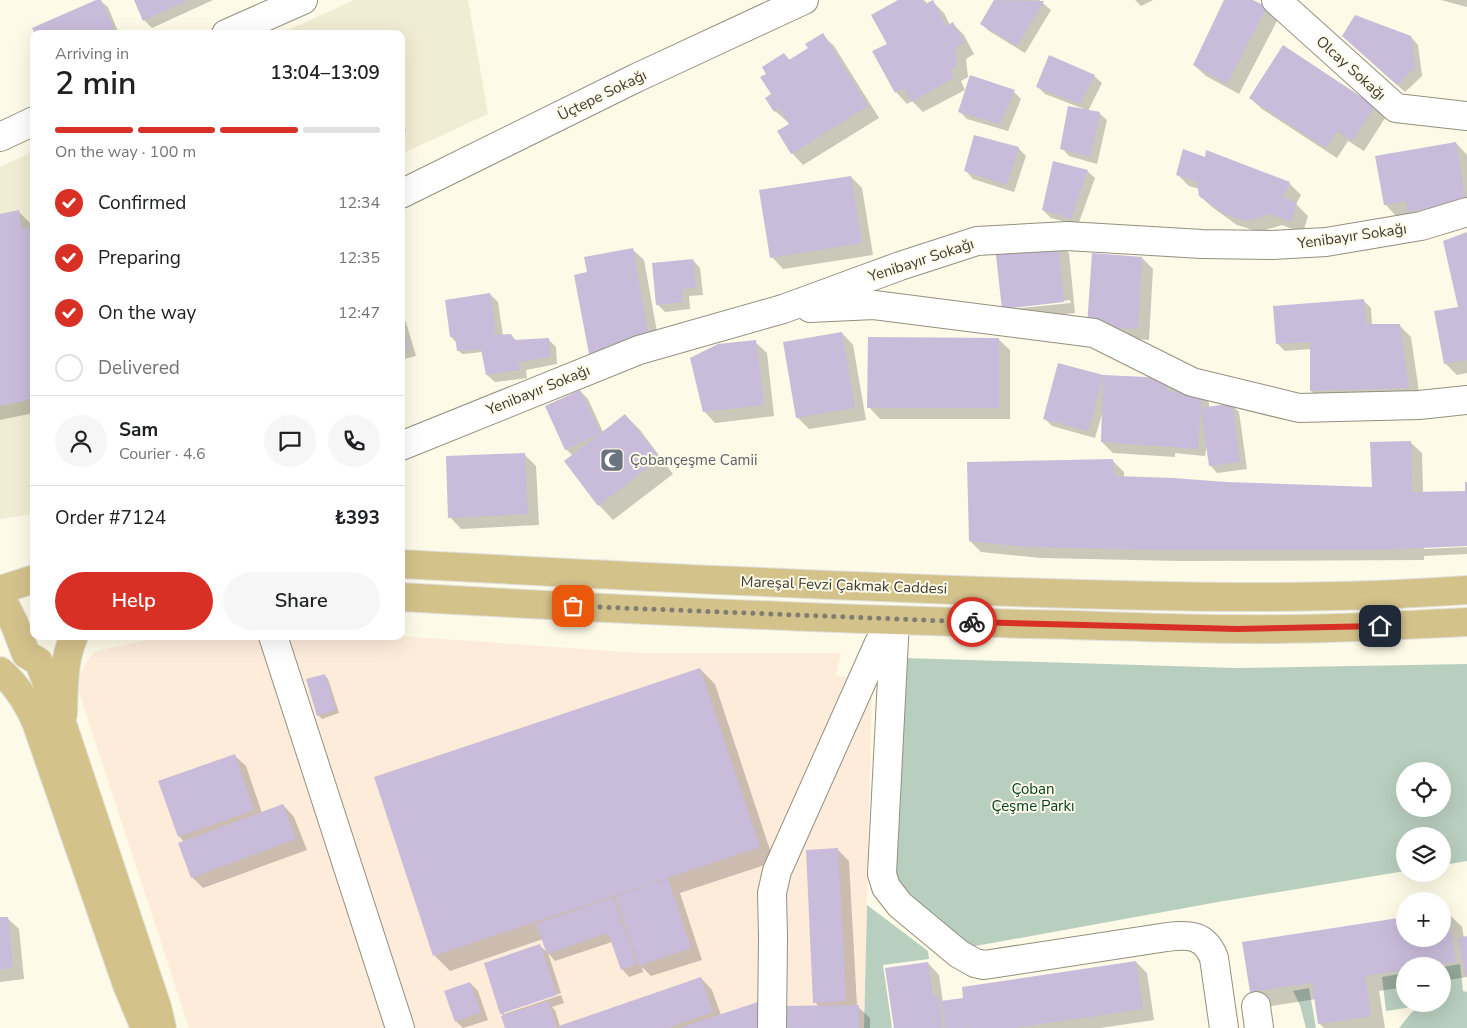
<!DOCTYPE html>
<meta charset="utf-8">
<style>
:root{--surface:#fff;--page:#f6f6f6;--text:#202124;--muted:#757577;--line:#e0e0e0;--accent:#d93025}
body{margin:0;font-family:"Nunito Sans",sans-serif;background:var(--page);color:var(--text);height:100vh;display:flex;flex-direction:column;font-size:19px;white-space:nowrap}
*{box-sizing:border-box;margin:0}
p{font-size:16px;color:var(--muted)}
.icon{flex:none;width:28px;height:28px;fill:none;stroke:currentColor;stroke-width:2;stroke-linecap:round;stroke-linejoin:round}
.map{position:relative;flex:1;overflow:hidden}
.details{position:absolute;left:30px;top:30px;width:375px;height:610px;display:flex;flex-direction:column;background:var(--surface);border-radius:10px;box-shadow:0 5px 20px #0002}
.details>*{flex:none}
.tools{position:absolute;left:1396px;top:762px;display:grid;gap:10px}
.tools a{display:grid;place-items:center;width:55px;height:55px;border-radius:50%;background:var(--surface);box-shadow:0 5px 20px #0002;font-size:25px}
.pin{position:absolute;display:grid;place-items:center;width:42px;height:42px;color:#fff;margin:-21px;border-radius:10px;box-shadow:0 2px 8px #0006}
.courier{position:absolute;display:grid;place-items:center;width:50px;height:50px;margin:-25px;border:4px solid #d93025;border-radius:50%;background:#fff;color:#222;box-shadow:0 1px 6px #0007}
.summary em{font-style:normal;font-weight:600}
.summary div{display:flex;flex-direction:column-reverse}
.summary{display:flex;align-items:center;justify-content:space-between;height:85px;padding:0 25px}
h1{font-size:32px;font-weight:600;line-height:38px}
.bar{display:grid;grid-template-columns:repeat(4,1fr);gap:8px 5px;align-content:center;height:60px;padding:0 25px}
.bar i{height:6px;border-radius:4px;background:var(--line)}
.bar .active{background:var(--accent)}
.bar p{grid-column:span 4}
.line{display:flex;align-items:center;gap:12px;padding:0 25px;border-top:1px solid var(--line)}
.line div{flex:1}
.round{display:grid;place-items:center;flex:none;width:52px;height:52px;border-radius:26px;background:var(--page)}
ol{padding:0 25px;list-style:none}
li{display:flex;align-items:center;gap:15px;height:55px}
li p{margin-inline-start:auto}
li .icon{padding:5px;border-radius:50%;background:var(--accent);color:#fff;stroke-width:4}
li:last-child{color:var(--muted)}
li i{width:28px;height:28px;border:2px solid var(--line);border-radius:50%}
.action{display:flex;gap:10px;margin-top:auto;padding:10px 25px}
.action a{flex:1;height:58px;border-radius:30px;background:var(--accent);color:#fff;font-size:20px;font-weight:600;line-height:58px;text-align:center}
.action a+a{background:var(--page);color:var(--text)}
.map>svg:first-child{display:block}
</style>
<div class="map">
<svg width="1467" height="1028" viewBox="0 0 1467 1028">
<rect width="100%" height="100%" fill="#fdfae7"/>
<path fill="#feecdb" d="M163,636h237l239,17h202l-5,22 36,8 -8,345h-675l-114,-348 19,-28z"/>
<g fill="#f1edd4">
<path d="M354,0h114l20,114 -87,40v-120h-122z"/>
<path d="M34,151v363l-34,5v-352z"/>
</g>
<g fill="#b8cebf" fill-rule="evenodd">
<path d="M904,658l332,10 231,-4v197l-24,4 -1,-29h-37v35l-187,31 -248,45 -78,-69zM1405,771h37v38h-37z"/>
<path d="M867,905l61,46 1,8 -46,6 9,63h-28z"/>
<path d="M1460,964l3,27 4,1v36h-68l13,-16 12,-7 -38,6 -4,-34 23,-4v31h37l1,-37z"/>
<path d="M1309,988l7,40h-10l-6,-23 -7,-14z"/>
</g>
<g fill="#0003" fill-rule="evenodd">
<path d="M99,0l9,7 11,27h-83z"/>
<path d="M135,0h78l-61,28 -8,-8z"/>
<path d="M901,0h23l4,4 5,-2 11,11 6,12 3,-1 11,11 10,19 -8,5 2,18 -7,4 4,9 -42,22 -11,-11 -5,3 -11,-12 -8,-48z"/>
<path d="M995,0h44l12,10 -26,43 -36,-22 -8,-7z"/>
<path d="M1135,0h18l-12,6z"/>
<path d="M1226,0h25l16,8 11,11 -39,75 -33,-18 -12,-11z"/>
<path d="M1441,0h26v7z"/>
<path d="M822,35l12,11 45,72 -76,47 -11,-12 -2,-29 -15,-13 -7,-37 16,-20 7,7 18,-12z"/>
<path d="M1411,37l7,8 4,31 -17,16 -53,-48z"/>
<path d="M1094,76l8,7 -14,28 11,2 8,7 -10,44 -28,-8 -7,-8 22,-39 -39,-15 -7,-7z"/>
<path d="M1014,92l7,7 -13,32 -41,-12 -7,-7z"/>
<path d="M1250,98l124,9 11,11 -21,33 -16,-10 -11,17 -75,-49z"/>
<path d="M401,118l5,13 -5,2z"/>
<path d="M1456,143l11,12v60l-47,8 -10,-10 -14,3 -11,-12z"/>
<path d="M1018,148l8,8 -12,36 -41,-13 -7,-8z"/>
<path d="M1207,152l82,31 12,12 -5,9 12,12 -5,17 -21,-8 -23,7 -22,-7 -25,-18 -12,-11 -1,-7 -10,-3 -12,-12 29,-16z"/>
<path d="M1087,171l8,7 -17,47 -27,-7 -8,-8z"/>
<path d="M851,177l11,11 11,67 -90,14 -11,-12z"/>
<path d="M18,211l12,12 1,5h3v185l-34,7v-205z"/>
<path d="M1467,234v139l-10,2 -12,-12 15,-55z"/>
<path d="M1057,242l12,11 6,60 -61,7 -11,-12zM1070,300l1,3 -60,6v-2z"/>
<path d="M632,249l12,11 17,94 -60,11 -11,-11z"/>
<path d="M1142,258l11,11 -4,71 -49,-3z"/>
<path d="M693,260l7,8 3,27 -14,1 1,13 -25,3 -8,-8z"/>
<path d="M490,294l8,8 5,34 8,-1 6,6 31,-2 8,8 1,17 -31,6 1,8 -32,4 -8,-7 -4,-23 -21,2 -3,-3 -2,-8 -6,-6z"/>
<path d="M1363,300l8,8 1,17h27l12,12 9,62 -97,3 -12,-11v-42l-26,2 -8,-8z"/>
<path d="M401,317l5,5 10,34 -15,4z"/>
<path d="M842,333l11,12 13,75 -57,9 -12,-12z"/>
<path d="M998,339l12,11v69h-130l-11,-12z"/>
<path d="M755,342l12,11 7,63 -59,7 -11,-12z"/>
<path d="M1059,365l44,11 64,3 12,12v2l23,2 7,8v5l23,-3 7,7 8,57 -30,4 -7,-8 -3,-20 -2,11 -30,-3v4l-62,-4 -11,-11v-28l-7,24 -43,-12 -7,-7z"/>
<path d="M580,391l8,8 15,33 22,-17 15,15 33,44 -60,46 -14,-15 -26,-49 -7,-7z"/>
<path d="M1410,442l12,11 1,40 43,-1 1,-9v62l-43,2v2l43,-2v7l-43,2v4l-242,1 -141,-3 -60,-6 -11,-11 142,-81 12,12v5l102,6 147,6z"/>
<path d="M524,454l12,12 3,59 -78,4 -11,-12z"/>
<path d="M700,669l15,15 59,178 -94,31 22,67 -51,16 -9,-9 1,5 -14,5 -7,-8 -10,-27 -57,19 -7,-8 13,40 -57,19v2l57,-19 3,8 -12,4 3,3 5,16 141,-48 11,12 9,25 54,13h-269l-2,-12 -2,-2 -17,-50 55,-18 8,7 -5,-14 -93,32 -15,-15 -59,-178z"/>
<path d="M324,675l4,4 11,34 -17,6 -4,-4z"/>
<path d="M234,755l12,11 16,47 21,-8 11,12 13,33 -104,38 -11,-11 -8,-35 -5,-6z"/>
<path d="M838,850l11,11 8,145 13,12v10h-88l37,-21 -4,-5z"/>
<path d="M1447,912l15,15 2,11 3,-1v40l-25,4v-15h-37v21l-26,4 6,37h-61l-5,-5 -3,-24 -50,8 -15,-15 154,-73v20h37z"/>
<path d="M7,918l12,11 5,50 -24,3v-63z"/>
<path d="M1136,962l11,11 7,47 -54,8h-205l33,-65 11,12 4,27 19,-3z"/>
<path d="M470,983l8,8 10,29 -25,8 -7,-7z"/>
</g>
<g fill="#c8bcda">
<path d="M96,0h5l13,28 -12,6h-67l-3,-6z"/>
<path d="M134,0h55l-46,21z"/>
<path d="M898,0h24l2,5 9,-5 13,26 7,-4 11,21 -9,5 2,18 -7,4 4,8 -43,24 -7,-14 -9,5 -23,-42 15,-7 -16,-29z"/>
<path d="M994,0l50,1 -27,45 -37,-22z"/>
<path d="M1224,0h29l14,7 -40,77 -34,-19z"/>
<path d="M1355,15l56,21 4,32 -18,17 -55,-49z"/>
<path d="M823,33l45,73 -77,48 -14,-23 12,-7 -10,-16 -5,4 -9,-14 6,-4 -11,-17 6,-3 -4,-7 22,-14 5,7 19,-12 -3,-4z"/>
<path d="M1283,45l92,61 -23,35 -15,-10 -11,17 -77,-50z"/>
<path d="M1049,55l46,20 -15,29 -44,-17z"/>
<path d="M970,75l45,15 -15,34 -42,-12z"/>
<path d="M1068,106l32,6 -10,45 -30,-8z"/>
<path d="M974,135l45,12 -12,38 -43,-14z"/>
<path d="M1456,142l10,60 -59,10 -1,-11 -22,4 -9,-49z"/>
<path d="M1183,149l22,8 1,-7 84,32 -7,15 14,6 -6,19 -21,-8 -23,7 -23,-7 -25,-18 -2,-14 -21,-7z"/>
<path d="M1053,161l35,9 -17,49 -29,-9z"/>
<path d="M851,176l11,67 -92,15 -11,-68z"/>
<path d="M19,210l3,19 12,-2v172l-34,7v-192z"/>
<path d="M1467,232v128l-23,4 -10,-53 24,-4 -15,-66z"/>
<path d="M1058,240l6,62 -62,7 -7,-62z"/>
<path d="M633,248l17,95 -61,11 -15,-79 13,-3 -3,-15z"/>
<path d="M1092,253l50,4 -4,72 -51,-3z"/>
<path d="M693,259l3,29 -14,1 1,13 -27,3 -4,-42z"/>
<path d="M490,293l6,37 -2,5 17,-1 3,6 35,-2 1,19 -31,5 1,8 -34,5 -5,-26 -24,2 -2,-14h-5l-5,-37z"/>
<path d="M1364,299l2,25h34l9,64 -99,3v-49l-34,2 -3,-38z"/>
<path d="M401,323l8,25 -8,3z"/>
<path d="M842,332l13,76 -59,10 -13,-76z"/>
<path d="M868,337l131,1v70h-132z"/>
<path d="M756,340l8,65 -61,7 -13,-54 28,-14z"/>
<path d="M1058,363l45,12 -15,56 -45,-12z"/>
<path d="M1103,375l65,3v13l34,3 -4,55 -97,-7z"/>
<path d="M580,390l21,43 24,-19 35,44 -62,48 -34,-45 37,-28 -36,17 -20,-44z"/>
<path d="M1232,403l8,59 -31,4 -8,-58z"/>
<path d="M1411,441l1,51 53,-1v-9h2v64l-93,4h-204l-141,-3 -60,-6 -2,-79 146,-3 1,17 59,2 53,4 146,5 -2,-45z"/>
<path d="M525,453l3,61 -80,4 -2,-62z"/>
<path d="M700,668l60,179 -327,109 -59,-179z"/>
<path d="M325,674l11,36 -19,6 -11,-37z"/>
<path d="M235,754l19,56 -76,27 -20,-56z"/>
<path d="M283,804l13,35 -105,39 -13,-35z"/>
<path d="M838,848l8,153 -33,2 -7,-153z"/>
<path d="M668,878l23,70 -52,18 -24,-70z"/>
<path d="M613,897l24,67 -16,6 -13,-37 -61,21 -11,-30z"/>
<path d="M1448,911l8,51 -26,4h-25v4l-40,6 6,40 -53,8 -6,-41 -62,9 -8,-50 163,-25v22h37v-27z"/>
<path d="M0,917h8l5,51 -13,1z"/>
<path d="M1467,936v39h-2l-7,-37z"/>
<path d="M540,944l17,51 -57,19 -16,-51z"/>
<path d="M1136,961l7,48 -128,19h-47l-2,-16 1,16h-22l-4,-27 22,-3 -1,-11z"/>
<path d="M928,962l5,35 5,-1 5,32h-49l-9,-60z"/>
<path d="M701,977l12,35 -46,16h-107l-1,-2z"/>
<path d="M470,982l11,30 -26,10 -11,-31z"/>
<path d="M548,1001l9,27h-52l-4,-12z"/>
<path d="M761,1001v27h-82z"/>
<path d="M859,1005v23h-78v-22z"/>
</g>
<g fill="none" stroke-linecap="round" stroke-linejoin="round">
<g stroke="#93907f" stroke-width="30">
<g id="minor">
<path d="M1276,0l120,108 71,8"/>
<path d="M226,34l77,-34"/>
<path d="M0,137l34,-16"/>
<path d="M401,194l235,-116 168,-78"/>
<path d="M810,308l64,-3 220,28 98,49 107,26 120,-3 48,-5"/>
<path d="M401,446l238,-96 144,-41 117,-43 77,-25 90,-5 135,8 70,1 54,-3 95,-16 46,-14"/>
<path d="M895,620l-13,254 4,13 14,18 59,49 16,9 9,2 183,-28c23,-3 38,-2 47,21l10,70"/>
<path d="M273,636l127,392"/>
<path d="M1256,1006l3,22"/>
<path d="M772,1028l1,-92 -1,-43 5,-22 102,-228 12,-18"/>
</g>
</g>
<g stroke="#e0e0df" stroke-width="30">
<g id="major">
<path d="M401,564c204,11 407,21 611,28 151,5 303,9 455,-2"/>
<path d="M0,590l34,-11"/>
<path d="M0,595l14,28 12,31 13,8 23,61 95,284 5,21"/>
<path d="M401,597c209,12 418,22 627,27 69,1 139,5 209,5 76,1 153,-3 230,-7"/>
<path d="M0,671c17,14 27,31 36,51l91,263 18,43"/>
<path d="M63,714c1,-26 0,-54 11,-78"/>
</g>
</g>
<use href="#minor" stroke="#fff" stroke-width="28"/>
<use href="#major" stroke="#d4c28b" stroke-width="28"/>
</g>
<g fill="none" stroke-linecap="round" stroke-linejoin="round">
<path stroke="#807e73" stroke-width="5" stroke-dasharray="0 9" d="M573,606l399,16"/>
<path stroke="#d93025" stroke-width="6" d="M972,622l265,7 143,-3"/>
</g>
<defs>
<g id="mosque-square" transform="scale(1.25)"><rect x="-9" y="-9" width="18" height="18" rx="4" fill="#6b7280" stroke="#fdfae7"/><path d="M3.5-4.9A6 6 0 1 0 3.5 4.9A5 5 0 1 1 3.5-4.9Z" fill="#fff"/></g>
</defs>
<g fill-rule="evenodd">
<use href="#mosque-square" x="612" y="460"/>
</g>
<g text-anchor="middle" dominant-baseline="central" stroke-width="4" stroke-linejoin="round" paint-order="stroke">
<g font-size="15" fill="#3c3b34" stroke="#fdfae7">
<text transform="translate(1351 68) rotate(42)">Olcay Sokağı</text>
<text transform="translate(602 95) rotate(-26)">Üçtepe Sokağı</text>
<text transform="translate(1352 236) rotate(-8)">Yenibayır Sokağı</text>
<text transform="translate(921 260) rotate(-18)">Yenibayır Sokağı</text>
<text transform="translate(538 390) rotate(-22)">Yenibayır Sokağı</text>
<text transform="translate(844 585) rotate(2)">Mareşal Fevzi Çakmak Caddesi</text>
</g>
<g font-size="15" fill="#5b616d" stroke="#fdfae7" text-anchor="start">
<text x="630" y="460">Çobançeşme Camii</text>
</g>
<g font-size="15" fill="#064126" stroke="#fdfae7">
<text x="1033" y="789">Çoban<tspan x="1033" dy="17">Çeşme Parkı</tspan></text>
</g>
</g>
</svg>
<div class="tools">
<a><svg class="icon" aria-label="locate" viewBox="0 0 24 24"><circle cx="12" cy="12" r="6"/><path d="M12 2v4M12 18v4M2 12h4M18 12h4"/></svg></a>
<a><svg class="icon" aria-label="layers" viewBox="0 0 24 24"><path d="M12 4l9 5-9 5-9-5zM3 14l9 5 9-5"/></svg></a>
<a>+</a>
<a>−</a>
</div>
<div class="pin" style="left:573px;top:606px;background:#ea580c"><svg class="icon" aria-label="bag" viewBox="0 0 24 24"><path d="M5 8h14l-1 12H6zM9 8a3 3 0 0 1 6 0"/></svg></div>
<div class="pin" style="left:1380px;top:626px;background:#1f2937"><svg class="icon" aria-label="home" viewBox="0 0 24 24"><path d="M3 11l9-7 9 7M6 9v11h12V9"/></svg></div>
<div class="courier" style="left:972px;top:622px"><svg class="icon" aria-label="bike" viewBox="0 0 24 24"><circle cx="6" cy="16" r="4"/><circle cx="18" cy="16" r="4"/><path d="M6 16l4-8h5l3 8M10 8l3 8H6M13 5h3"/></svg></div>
<section class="details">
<div class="summary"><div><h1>2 min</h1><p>Arriving in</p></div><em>13:04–13:09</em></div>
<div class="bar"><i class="active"></i><i class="active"></i><i class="active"></i><i></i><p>On the way · 100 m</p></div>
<ol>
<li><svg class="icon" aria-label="check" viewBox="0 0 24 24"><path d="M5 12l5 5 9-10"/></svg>Confirmed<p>12:34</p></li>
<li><svg class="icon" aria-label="check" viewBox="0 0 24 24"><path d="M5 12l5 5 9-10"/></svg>Preparing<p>12:35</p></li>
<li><svg class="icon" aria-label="check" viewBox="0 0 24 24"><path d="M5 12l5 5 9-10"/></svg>On the way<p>12:47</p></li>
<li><i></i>Delivered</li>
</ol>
<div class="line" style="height:90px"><a class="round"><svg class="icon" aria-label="person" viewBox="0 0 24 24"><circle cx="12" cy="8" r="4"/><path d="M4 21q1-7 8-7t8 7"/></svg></a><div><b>Sam</b><p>Courier · 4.6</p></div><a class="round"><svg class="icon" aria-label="chat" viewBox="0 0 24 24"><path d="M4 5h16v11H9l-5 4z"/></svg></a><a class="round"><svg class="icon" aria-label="phone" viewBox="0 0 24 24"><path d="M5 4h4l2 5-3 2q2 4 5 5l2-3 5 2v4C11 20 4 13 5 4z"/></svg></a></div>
<div class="line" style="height:65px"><div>Order #7124</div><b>₺393</b></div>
<div class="action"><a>Help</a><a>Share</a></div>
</section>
</div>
